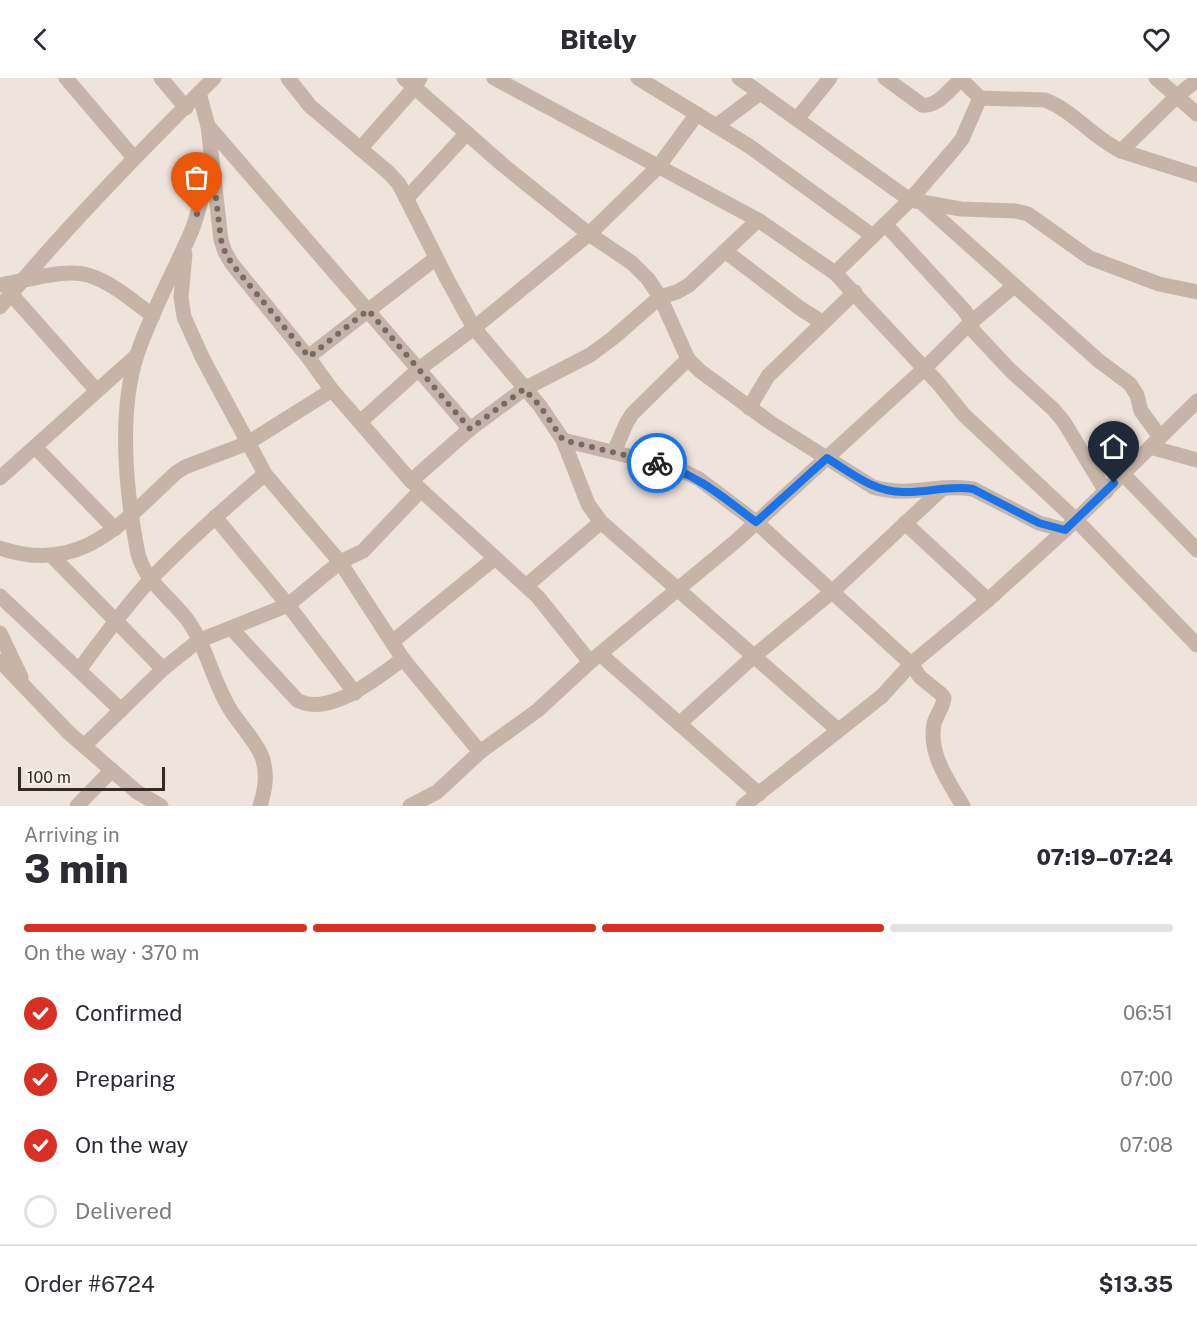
<!DOCTYPE html>
<meta charset="utf-8">
<style>
:root{--surface:#fff;--page:#f2f2f3;--text:#2b2b33;--muted:#7c7c81;--line:#e1e1e2;--accent:#d93025}
body{margin:0;font-family:"Public Sans",sans-serif;background:var(--page);color:var(--text);height:100vh;display:flex;flex-direction:column;font-size:22px;white-space:nowrap}
*{box-sizing:border-box;margin:0}
p{font-size:20px;color:var(--muted)}
.icon{flex:none;width:33px;height:33px;fill:none;stroke:currentColor;stroke-width:2;stroke-linecap:round;stroke-linejoin:round}
.map{position:relative;height:728px;overflow:hidden}
.drawer{display:flex;flex-direction:column;background:var(--surface);flex:1}
.drawer>*{flex:none}
.scale{position:absolute;left:18px;bottom:15px;width:147px;box-sizing:border-box;padding-left:6px;border:3px solid #332a27;border-top:0;font-size:16px;line-height:21px;white-space:nowrap;color:#332a27;-webkit-text-stroke:4px #f7eee7;paint-order:stroke}
.pin{position:absolute;display:grid;place-items:center;width:51px;height:51px;color:#fff;margin:-62px -26px;border-radius:50% 50% 50% 0;rotate:-45deg;box-shadow:0 0 6px #0007}
.pin .icon{rotate:45deg}
.courier{position:absolute;display:grid;place-items:center;width:60px;height:60px;margin:-30px;border:4px solid #1a73e8;border-radius:50%;background:#fff;color:#222;box-shadow:0 2px 8px #0007}
.summary em{font-style:normal;font-weight:800}
.summary div{display:flex;flex-direction:column-reverse}
.summary{display:flex;align-items:center;justify-content:space-between;height:102px;padding:0 24px}
h1{font-size:39px;font-weight:800;line-height:45px}
.bar{display:grid;grid-template-columns:repeat(4,1fr);gap:9px 6px;align-content:center;height:72px;padding:0 24px}
.bar i{height:8px;border-radius:4px;background:var(--line)}
.bar .selected{background:var(--accent)}
.bar p{grid-column:span 4}
.line{display:flex;align-items:center;gap:15px;padding:0 24px;border-top:2px solid var(--line)}
.line div{flex:1}
ol{padding:0 24px;list-style:none}
li{display:flex;align-items:center;gap:18px;height:66px}
li p{margin-inline-start:auto}
li .icon{padding:6px;border-radius:50%;background:var(--accent);color:#fff;stroke-width:4}
li:last-child{color:var(--muted)}
li i{width:33px;height:33px;border:3px solid var(--line);border-radius:50%}
header{display:flex;justify-content:space-between;align-items:center;height:78px;padding:0 24px;background:var(--surface);font-size:27px;font-weight:800}
.map>svg:first-child{display:block}
</style>
<header><svg class="icon" aria-label="back" viewBox="0 0 24 24"><path d="M15 5l-7 7 7 7"/></svg>Bitely<svg class="icon" aria-label="heart" viewBox="0 0 24 24"><path d="M12 20l-8-8c-3-5 5-10 8-4 3-6 11-1 8 4z"/></svg></header>
<div class="map">
<svg width="1197" height="728" viewBox="0 0 1197 728">
<rect width="100%" height="100%" fill="#efe4db"/>
<g fill="none" stroke-linecap="round" stroke-linejoin="round">
<g stroke="#c6b4a8" stroke-width="15">
<path d="M66,0l68,80"/>
<path d="M161,0l25,30"/>
<path d="M288,0l22,28 79,67 10,11 48,95 27,49 66,78 23,34 25,64 13,18 237,208"/>
<path d="M404,0l99,87 86,69 43,29 16,16 12,18 28,62 12,12 71,52 102,64c38,11 65,-4 100,2l66,34 26,7"/>
<path d="M494,0l264,142 77,53 103,110 26,32 112,105 121,125"/>
<path d="M638,0l111,68 124,90"/>
<path d="M739,0l171,122 51,9 55,2 12,3 62,44 69,26 38,8"/>
<path d="M885,0l37,27c16,2 29,-17 40,-27"/>
<path d="M960,0l20,20 65,2c29,11 48,38 76,51l76,24"/>
<path d="M1156,0l41,36"/>
<path d="M199,15l9,33 13,114 4,12 7,12 76,93 24,33 79,91 127,116 52,65"/>
<path d="M797,41l33,-41"/>
<path d="M208,48l262,303"/>
<path d="M716,48l44,-33"/>
<path d="M360,71l54,-61 6,-10"/>
<path d="M1121,73l56,-55 20,-16"/>
<path d="M210,92c-6,20 -11,41 -18,60 -18,42 -41,82 -55,125 -19,57 -11,136 0,194 5,30 31,46 49,69 19,25 26,59 41,86 10,19 27,33 35,53 6,17 3,33 -2,49"/>
<path d="M407,120l60,-65"/>
<path d="M921,124l178,159 31,23 7,11 4,16 19,26"/>
<path d="M885,146l79,86 8,12"/>
<path d="M725,173l76,58 21,13"/>
<path d="M185,176l-4,43 3,20 19,42 62,115 75,88 63,97 77,93"/>
<path d="M835,195l75,-73 45,-52 7,-9 18,-41"/>
<path d="M0,207c26,-4 66,-18 91,-9 23,8 43,26 62,40"/>
<path d="M11,216l86,97"/>
<path d="M0,229c67,-81 140,-155 214,-229"/>
<path d="M968,247l42,45 43,39 11,13 42,70"/>
<path d="M308,279l128,-99"/>
<path d="M749,330l19,-32 87,-84"/>
<path d="M360,344l59,-53 55,-41 115,-94 69,-67 39,-53"/>
<path d="M563,362l98,24 22,7 16,8 57,43 155,142 9,13 21,17 3,4c-1,10 -8,17 -10,26 -6,30 15,58 29,82"/>
<path d="M35,369l80,82"/>
<path d="M1150,369l47,13"/>
<path d="M614,374l12,-28 6,-10 56,-55"/>
<path d="M1123,396l74,76"/>
<path d="M0,400l136,-122"/>
<path d="M411,403l59,-52 54,-40 66,-34 23,-17 47,-41 17,-5 12,-7 69,-65"/>
<path d="M215,439l73,88 67,88"/>
<path d="M905,445l83,77"/>
<path d="M0,470c82,28 122,-26 177,-76l8,-5 63,-24 84,-53"/>
<path d="M51,477l112,114"/>
<path d="M526,508l75,-64"/>
<path d="M0,518l121,114"/>
<path d="M231,550l66,72c33,18 80,-23 106,-41"/>
<path d="M0,555l21,44"/>
<path d="M392,564l103,-84"/>
<path d="M600,576l159,140"/>
<path d="M0,583l69,72 68,59 24,14"/>
<path d="M79,592c23,-31 45,-62 71,-90 36,-38 75,-72 115,-106"/>
<path d="M679,646l74,-67 80,-66 110,-103"/>
<path d="M84,668l79,-77 35,-28 90,-36 52,-43 23,-11 58,-61"/>
<path d="M77,728l35,-36"/>
<path d="M410,728l27,-14 43,-40 58,-42 52,-48 146,-121 189,-173 43,-43 46,-39"/>
<path d="M743,728l139,-110 29,-32 77,-64 88,-80 121,-119"/>
</g>
</g>
<g fill="none" stroke-linecap="round" stroke-linejoin="round">
<path stroke="#756b66" stroke-width="6" stroke-dasharray="0 10.8" d="M197,136l15,-50 9,76 4,12 7,12 77,93 59,-47 102,119 54,-40 16,17 23,34 94,23"/>
<path stroke="#1a73e8" stroke-width="8" d="M657,385c40,11 67,35 99,59l71,-64c24,15 47,34 76,34 24,1 46,-7 70,-3l66,34 26,7 49,-47"/>
</g>
</svg>
<div class="scale">100 m</div>
<div class="pin" style="left:197px;top:136px;background:#ea580c"><svg class="icon" aria-label="bag" viewBox="0 0 24 24"><path d="M5 8h14l-1 12H6zM9 8a3 3 0 0 1 6 0"/></svg></div>
<div class="pin" style="left:1114px;top:405px;background:#1f2937"><svg class="icon" aria-label="home" viewBox="0 0 24 24"><path d="M3 11l9-7 9 7M6 9v11h12V9"/></svg></div>
<div class="courier" style="left:657px;top:385px"><svg class="icon" aria-label="bike" viewBox="0 0 24 24"><circle cx="6" cy="16" r="4"/><circle cx="18" cy="16" r="4"/><path d="M6 16l4-8h5l3 8M10 8l3 8H6M13 5h3"/></svg></div>
</div>
<section class="drawer">
<div class="summary"><div><h1>3 min</h1><p>Arriving in</p></div><em>07:19–07:24</em></div>
<div class="bar"><i class="selected"></i><i class="selected"></i><i class="selected"></i><i></i><p>On the way · 370 m</p></div>
<ol>
<li><svg class="icon" aria-label="check" viewBox="0 0 24 24"><path d="M5 12l5 5 9-10"/></svg>Confirmed<p>06:51</p></li>
<li><svg class="icon" aria-label="check" viewBox="0 0 24 24"><path d="M5 12l5 5 9-10"/></svg>Preparing<p>07:00</p></li>
<li><svg class="icon" aria-label="check" viewBox="0 0 24 24"><path d="M5 12l5 5 9-10"/></svg>On the way<p>07:08</p></li>
<li><i></i>Delivered</li>
</ol>
<div class="line" style="height:78px"><div>Order #6724</div><b>$13.35</b></div>
</section>
